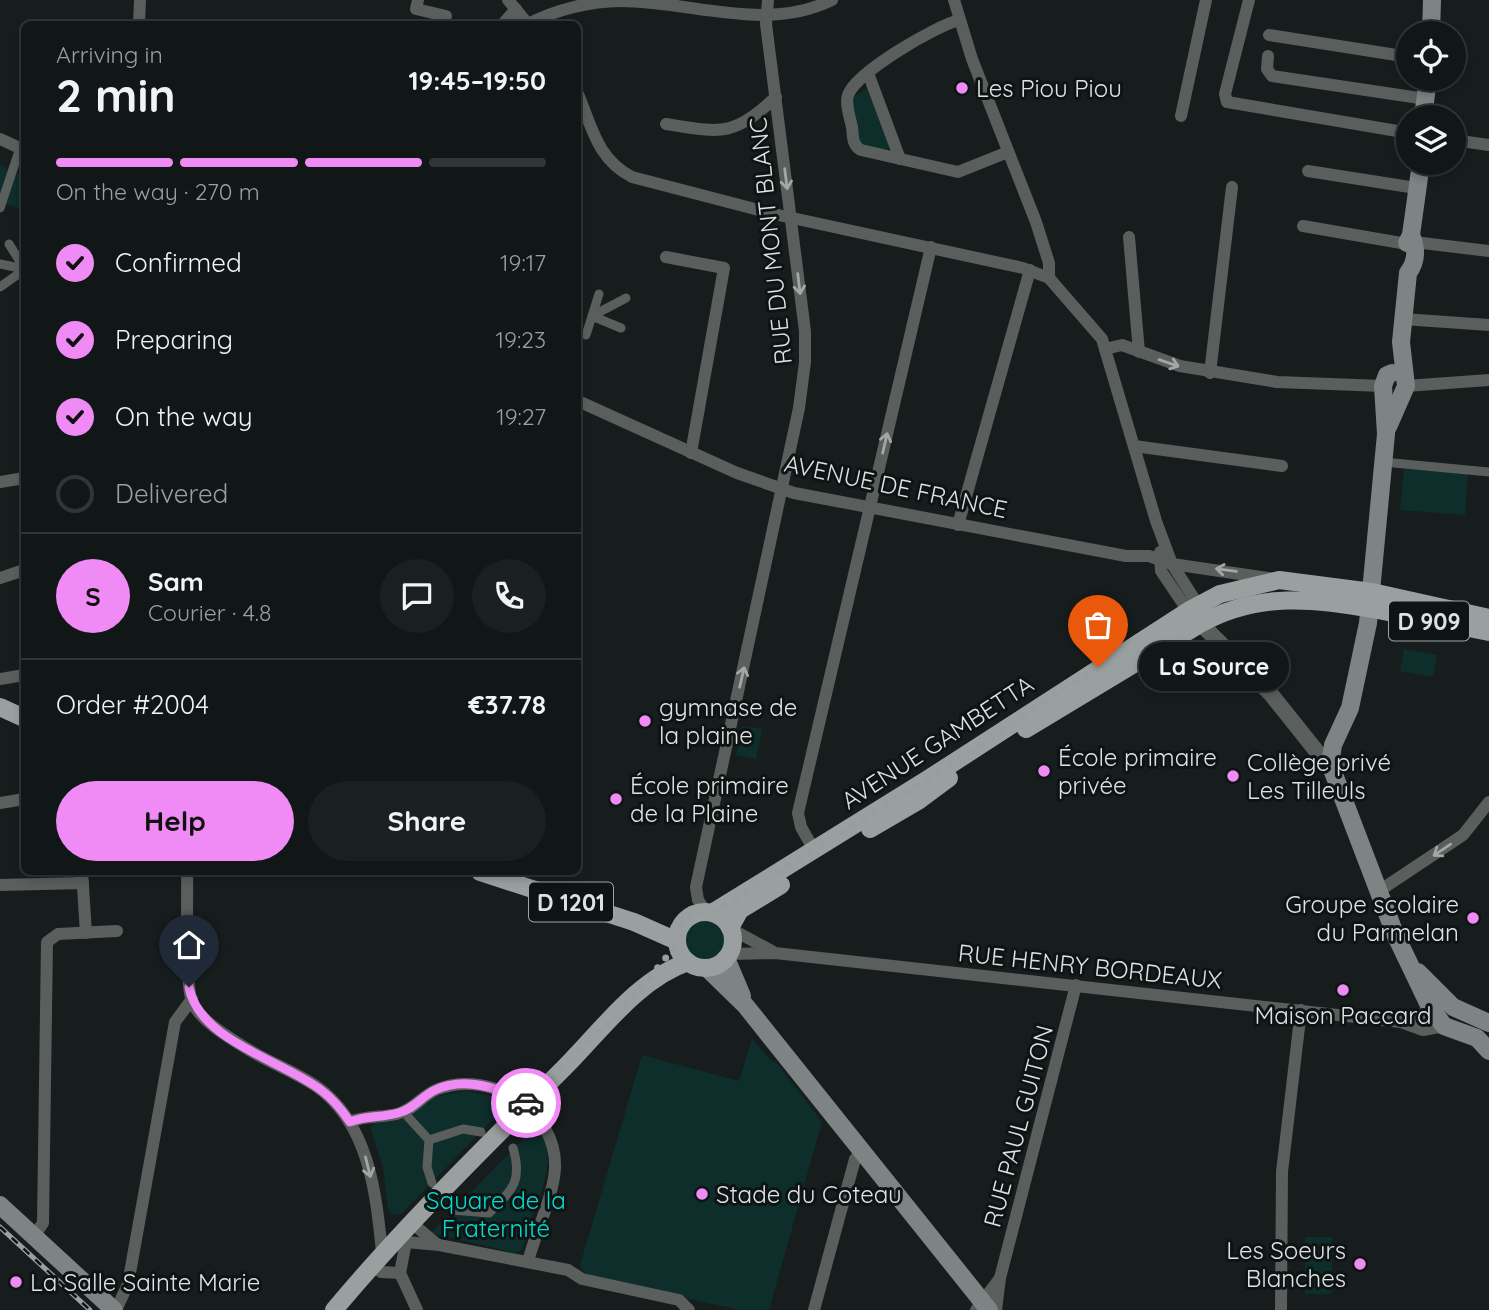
<!DOCTYPE html>
<meta charset="utf-8">
<style>
:root{--surface:#111616;--page:#1a1f1f;--text:#f1f3f6;--muted:#9c9fa1;--line:#303535;--accent:#f08bf5}
body{margin:0;font-family:Quicksand,sans-serif;background:var(--page);color:var(--text);height:100vh;display:flex;flex-direction:column;font-size:26px;white-space:nowrap}
*{box-sizing:border-box;margin:0}
p{font-size:23px;color:var(--muted)}
.icon{flex:none;width:38px;height:38px;fill:none;stroke:currentColor;stroke-width:2;stroke-linecap:round;stroke-linejoin:round}
.map{position:relative;flex:1;overflow:hidden}
.drawer{position:absolute;left:21px;top:21px;width:560px;height:854px;display:flex;flex-direction:column;background:var(--surface);border-radius:10px;box-shadow:0 4px 10px #0003,0 0 0 2px var(--line)}
.drawer>*{flex:none}
.buttons{position:absolute;left:1396px;top:21px;display:grid;gap:14px}
.buttons a{display:grid;place-items:center;width:70px;height:70px;border-radius:50%;background:var(--surface);box-shadow:0 4px 10px #0003,0 0 0 2px var(--line);font-size:35px}
.pin{position:absolute;display:grid;place-items:center;width:60px;height:60px;color:#fff;margin:-72px -30px;border-radius:50% 50% 50% 0;rotate:-45deg;box-shadow:0 0 7px #0007}
.pin .icon{rotate:45deg}
.courier{position:absolute;display:grid;place-items:center;width:70px;height:70px;margin:-35px;border:5px solid #f08bf5;border-radius:50%;background:#fff;color:#222;box-shadow:0 2px 9px #0007}
.bubble{position:absolute;height:49px;border-radius:24px;background:var(--surface);box-shadow:0 4px 10px #0003,0 0 0 2px var(--line);font-size:23px;font-weight:800;line-height:49px;text-align:center}
.headline em{font-style:normal;font-weight:800}
.headline div{display:flex;flex-direction:column-reverse}
.headline{display:flex;align-items:center;justify-content:space-between;height:119px;padding:0 35px}
h1{font-size:46px;font-weight:800;line-height:52px}
.bar{display:grid;grid-template-columns:repeat(4,1fr);gap:10px 7px;align-content:center;height:84px;padding:0 35px}
.bar i{height:9px;border-radius:5px;background:var(--line)}
.bar .current{background:var(--accent)}
.bar p{grid-column:span 4}
.line{display:flex;align-items:center;gap:18px;padding:0 35px;border-top:2px solid var(--line)}
.line div{flex:1}
.round{display:grid;place-items:center;flex:none;width:74px;height:74px;border-radius:37px;background:var(--page)}
ol{padding:0 35px;list-style:none}
li{display:flex;align-items:center;gap:21px;height:77px}
li p{margin-inline-start:auto}
li .icon{padding:7px;border-radius:50%;background:var(--accent);color:#111;stroke-width:4}
li:last-child{color:var(--muted)}
li i{width:38px;height:38px;border:4px solid var(--line);border-radius:50%}
.button{display:flex;gap:14px;margin-top:auto;padding:14px 35px}
.button a{flex:1;height:80px;border-radius:42px;background:var(--accent);color:#111;font-size:28px;font-weight:800;line-height:80px;text-align:center}
.button a+a{background:var(--page);color:var(--text)}
.map>svg:first-child{display:block}
</style>
<div class="map">
<svg width="1489" height="1310" viewBox="0 0 1489 1310">
<rect width="100%" height="100%" fill="#171d1d"/>
<g fill="#0e2e2b">
<path d="M867,88l24,57 -6,5 -26,-6 -7,-46z"/>
<path d="M0,164l10,8 14,2v35l-24,-6z"/>
<path d="M1404,469l64,4 -3,42 -65,-5z"/>
<path d="M1404,649l33,6 -4,22 -33,-6z"/>
<path d="M1189,653l19,4 11,15 -52,-7z"/>
<path d="M742,726l20,3 -6,30 -20,-4z"/>
<circle cx="705" cy="940" r="21"/>
<path d="M752,1038l19,23 5,1 46,60 -53,188h-29l-153,-33 -7,-12 62,-210 97,26z"/>
<path d="M466,1091l35,7 2,11 -101,104 -8,2 -6,-6 -5,-41 -13,-41 5,-4 25,-3 38,-24z"/>
<path d="M534,1128c30,24 2,79 -10,106l3,1 -5,15 -7,3 -84,-20z"/>
<rect x="1305" y="1237" width="27" height="57"/>
</g>
<g fill="none" stroke-linecap="round" stroke-linejoin="round">
<g stroke="#5a5e5d" stroke-width="9">
<path d="M0,208l20,-60"/>
<path d="M9,244l15,24"/>
<path d="M0,264l24,5"/>
<path d="M0,287l24,-17"/>
<path d="M621,328l-29,-12 34,-18"/>
<path d="M586,335l13,-41"/>
<path d="M1383,462l106,10"/>
<path d="M408,1117l21,23 -2,27 5,16"/>
<path d="M429,1140l34,-11 18,3"/>
<path d="M452,1210l37,3c23,-23 34,-31 24,-65"/>
</g>
<g stroke="#5a5e5d" stroke-width="12">
<path d="M418,0l-2,9 30,7"/>
<path d="M508,0l20,24"/>
<path d="M954,0l18,59 64,163 13,41v15l53,61 54,182 16,43 26,41"/>
<path d="M1249,0l-24,94 2,8 182,31"/>
<path d="M959,20c-23,6 -103,52 -111,75 -3,8 2,23 4,32 1,9 0,18 9,23l97,22 50,-20"/>
<path d="M139,24l1,-24"/>
<path d="M503,24l13,-15"/>
<path d="M528,24c27,-14 62,-23 93,-23 69,0 145,32 211,-1"/>
<path d="M1269,35l140,22"/>
<path d="M1268,56l-1,13 5,7 154,23"/>
<path d="M868,73l32,86"/>
<path d="M578,94c14,33 19,65 54,83l142,37 249,54 26,10"/>
<path d="M1181,116l25,-116"/>
<path d="M666,124c57,9 66,13 110,-27"/>
<path d="M0,139l24,11"/>
<path d="M1454,140l35,5"/>
<path d="M1308,171l108,17"/>
<path d="M1303,226l104,18 7,-2 75,9"/>
<path d="M1129,237l10,115"/>
<path d="M666,257l58,11 -33,185"/>
<path d="M1403,319l86,6"/>
<path d="M1105,349l17,-4 58,21 97,16 106,4"/>
<path d="M1210,373l22,-186"/>
<path d="M1406,386l83,-6"/>
<path d="M578,401l159,72 57,20 332,63h23l23,8 103,15"/>
<path d="M1134,446l148,20"/>
<path d="M0,482l24,-4"/>
<path d="M958,525l72,-255"/>
<path d="M1160,552l1,19 27,40"/>
<path d="M0,578l24,-8"/>
<path d="M0,679l24,-4"/>
<path d="M0,803l24,-4"/>
<path d="M814,850l-13,-23 -3,-14 133,-566"/>
<path d="M82,872l4,61"/>
<path d="M187,872c1,25 -3,114 6,132 9,17 32,31 48,41 24,16 51,25 75,41 53,37 60,107 66,166"/>
<path d="M0,885l83,-2"/>
<path d="M1379,891l84,-56 26,-33"/>
<path d="M706,912l-8,-12 -2,-13 103,-479 6,-46v-31l-39,-307 2,-24"/>
<path d="M731,929l41,22"/>
<path d="M729,954l46,-1 626,69 22,8 21,-4"/>
<path d="M1401,1022l38,-14"/>
<path d="M350,1122c16,-7 30,-4 47,-8 17,-4 25,-19 41,-25 53,-20 120,22 117,80 -2,29 -20,64 -27,93"/>
<path d="M419,1229l19,16"/>
<path d="M34,1236l9,-13 4,-281 11,-8 59,-3"/>
<path d="M381,1272l19,1"/>
<path d="M116,1310l12,-26 47,-262 17,-23"/>
<path d="M417,1310l-17,-37 6,-31 33,3 129,25 14,9 97,21 10,10"/>
<path d="M814,1310l41,-151 7,-7"/>
<path d="M976,1310l24,-32"/>
<path d="M996,1310l4,-32 76,-293"/>
<path d="M1281,1310l1,-138 19,-162"/>
</g>
<path stroke="#5a5e5d" stroke-width="16" d="M1192,615l78,78 56,70 14,1"/>
<g stroke="#7e8383" stroke-width="18">
<path d="M1431,33l1,-33"/>
<path d="M1423,117l5,-38"/>
<path d="M1407,243l4,-8 10,-72"/>
<path d="M1392,373l-5,2 -4,11 3,48 -18,189 -18,85 -17,37 -3,19 65,170 34,71 15,21 33,12 12,13"/>
<path d="M1388,427l18,-41 -5,-44 7,-69c9,-12 9,-24 3,-38"/>
<path d="M726,958l16,38"/>
<path d="M707,968l38,37 244,305"/>
<path d="M1418,972l35,35 36,16"/>
<path d="M0,1205l114,105"/>
</g>
<g stroke="#9aa09f" stroke-width="18">
<path d="M0,707l24,11"/>
<path d="M1026,729l174,-105c59,-33 114,-25 178,-14 37,7 74,15 111,22"/>
<path d="M870,829l48,-28 31,-23"/>
<path d="M480,872l154,50 43,19"/>
<circle cx="705" cy="940" r="28"/>
<path d="M712,913l213,-132 263,-170 32,-17 59,-14 93,12 117,26"/>
<path d="M730,928l10,-18 41,-25"/>
<path d="M334,1310c72,-86 151,-163 230,-242 37,-37 74,-89 124,-106"/>
</g>
<g stroke="#9b9f9f" stroke-width="5">
<path id="rail" d="M0,1227l90,83"/>
</g>
<use href="#rail" stroke="#0e1413" stroke-width="2.5" stroke-dasharray="8" stroke-linecap="butt"/>
</g>
<defs><path id="oneway-shaft" d="M-6 0H5M1.5-3L5.5 0L1.5 3" fill="none" stroke-width="1.6" stroke-linecap="round" stroke-linejoin="round" transform="scale(1.75)"/></defs>
<g stroke="#a3a7a6">
<use href="#oneway-shaft" transform="translate(786 179) rotate(83)"/>
<use href="#oneway-shaft" transform="translate(799 284) rotate(83)"/>
<use href="#oneway-shaft" transform="translate(1169 363) rotate(19)"/>
<use href="#oneway-shaft" transform="translate(885 443) rotate(-77)"/>
<use href="#oneway-shaft" transform="translate(1226 570) rotate(-172)"/>
<use href="#oneway-shaft" transform="translate(742 677) rotate(-77)"/>
<use href="#oneway-shaft" transform="translate(1442 850) rotate(146)"/>
<use href="#oneway-shaft" transform="translate(368 1167) rotate(76)"/>
</g>
<g fill="none" stroke-linecap="round" stroke-linejoin="round">
<path stroke="#989d9d" stroke-width="7" stroke-dasharray="0 12.6" d="M526,1103c35,-35 71,-67 104,-102 15,-16 27,-34 42,-50 13,-15 2,-45 40,-38l213,-132 173,-114"/>
<path stroke="#f08bf5" stroke-width="9" d="M189,987c10,54 93,73 132,103 12,9 21,20 29,32 16,-7 31,-4 48,-9 16,-4 24,-17 37,-23 28,-13 66,-4 89,15l2,-2"/>
</g>
<g fill="#f08bf5" stroke="#0e1413" stroke-width="2.5">
<circle cx="962" cy="88" r="7"/>
<circle cx="645" cy="721" r="7"/>
<circle cx="1044" cy="771" r="7"/>
<circle cx="1233" cy="776" r="7"/>
<circle cx="616" cy="799" r="7"/>
<circle cx="1473" cy="918" r="7"/>
<circle cx="1343" cy="990" r="7"/>
<circle cx="702" cy="1194" r="7"/>
<circle cx="1360" cy="1264" r="7"/>
<circle cx="16" cy="1282" r="7"/>
</g>
<g text-anchor="middle" dominant-baseline="central" stroke-width="6" stroke-linejoin="round" paint-order="stroke">
<g fill="#0e1413" stroke="#a0a4a4" stroke-width="2">
<rect x="1389" y="601.5" width="80" height="39" rx="5"/>
<rect x="529" y="882.5" width="84" height="39" rx="5"/>
</g>
<g font-size="23" font-weight="bold" fill="#dee2e2">
<text x="1429" y="621">D 909</text>
<text x="571" y="902">D 1201</text>
</g>
<g font-size="24" fill="#dee2e2" stroke="#0e1413" text-anchor="start">
<text x="976" y="88">Les Piou Piou</text>
<text x="659" y="707">gymnase de<tspan x="659" dy="28">la plaine</tspan></text>
<text x="1058" y="757">École primaire<tspan x="1058" dy="28">privée</tspan></text>
<text x="1247" y="762">Collège privé<tspan x="1247" dy="28">Les Tilleuls</tspan></text>
<text x="630" y="785">École primaire<tspan x="630" dy="28">de la Plaine</tspan></text>
<text x="1459" y="904" text-anchor="end">Groupe scolaire<tspan x="1459" dy="28">du Parmelan</tspan></text>
<text x="1343" y="1015" text-anchor="middle">Maison Paccard</text>
<text x="716" y="1194">Stade du Coteau</text>
<text x="1346" y="1250" text-anchor="end">Les Soeurs<tspan x="1346" dy="28">Blanches</tspan></text>
<text x="30" y="1282">La Salle Sainte Marie</text>
</g>
<g font-size="24" fill="#dee2e2" stroke="#0e1413">
<text transform="translate(770 241) rotate(-96)">RUE DU MONT BLANC</text>
<text transform="translate(896 486) rotate(12)">AVENUE DE FRANCE</text>
<text transform="translate(937 742) rotate(-33)">AVENUE GAMBETTA</text>
<text transform="translate(1090 966) rotate(6)">RUE HENRY BORDEAUX</text>
<text transform="translate(1018 1126) rotate(-75)">RUE PAUL GUITON</text>
</g>
<g font-size="24" fill="#06dccf" stroke="#0e1413">
<text x="496" y="1200">Square de la<tspan x="496" dy="28">Fraternité</tspan></text>
</g>
</g>
</svg>
<div class="buttons">
<a><svg class="icon" aria-label="locate" viewBox="0 0 24 24"><circle cx="12" cy="12" r="6"/><path d="M12 2v4M12 18v4M2 12h4M18 12h4"/></svg></a>
<a><svg class="icon" aria-label="layers" viewBox="0 0 24 24"><path d="M12 4l9 5-9 5-9-5zM3 14l9 5 9-5"/></svg></a>
</div>
<div class="pin" style="left:1098px;top:667px;background:#ea580c"><svg class="icon" aria-label="bag" viewBox="0 0 24 24"><path d="M5 8h14l-1 12H6zM9 8a3 3 0 0 1 6 0"/></svg></div>
<div class="pin" style="left:189px;top:987px;background:#1f2937"><svg class="icon" aria-label="home" viewBox="0 0 24 24"><path d="M3 11l9-7 9 7M6 9v11h12V9"/></svg></div>
<div class="courier" style="left:526px;top:1103px"><svg class="icon" aria-label="car" viewBox="0 0 24 24"><path d="M5 17H2v-5l4-1 3-4h7l3 4 3 1v5h-3M9 17h6M6 11h13"/><circle cx="7" cy="17" r="2"/><circle cx="17" cy="17" r="2"/></svg></div>
<div class="bubble" style="left:1139px;top:642px;width:150px">La Source</div>
<section class="drawer">
<div class="headline"><div><h1>2 min</h1><p>Arriving in</p></div><em>19:45–19:50</em></div>
<div class="bar"><i class="current"></i><i class="current"></i><i class="current"></i><i></i><p>On the way · 270 m</p></div>
<ol>
<li><svg class="icon" aria-label="check" viewBox="0 0 24 24"><path d="M5 12l5 5 9-10"/></svg>Confirmed<p>19:17</p></li>
<li><svg class="icon" aria-label="check" viewBox="0 0 24 24"><path d="M5 12l5 5 9-10"/></svg>Preparing<p>19:23</p></li>
<li><svg class="icon" aria-label="check" viewBox="0 0 24 24"><path d="M5 12l5 5 9-10"/></svg>On the way<p>19:27</p></li>
<li><i></i>Delivered</li>
</ol>
<div class="line" style="height:126px"><b class="round" style="background:var(--accent);color:#111">S</b><div><b>Sam</b><p>Courier · 4.8</p></div><a class="round"><svg class="icon" aria-label="chat" viewBox="0 0 24 24"><path d="M4 5h16v11H9l-5 4z"/></svg></a><a class="round"><svg class="icon" aria-label="phone" viewBox="0 0 24 24"><path d="M5 4h4l2 5-3 2q2 4 5 5l2-3 5 2v4C11 20 4 13 5 4z"/></svg></a></div>
<div class="line" style="height:91px"><div>Order #2004</div><b>€37.78</b></div>
<div class="button"><a>Help</a><a>Share</a></div>
</section>
</div>
